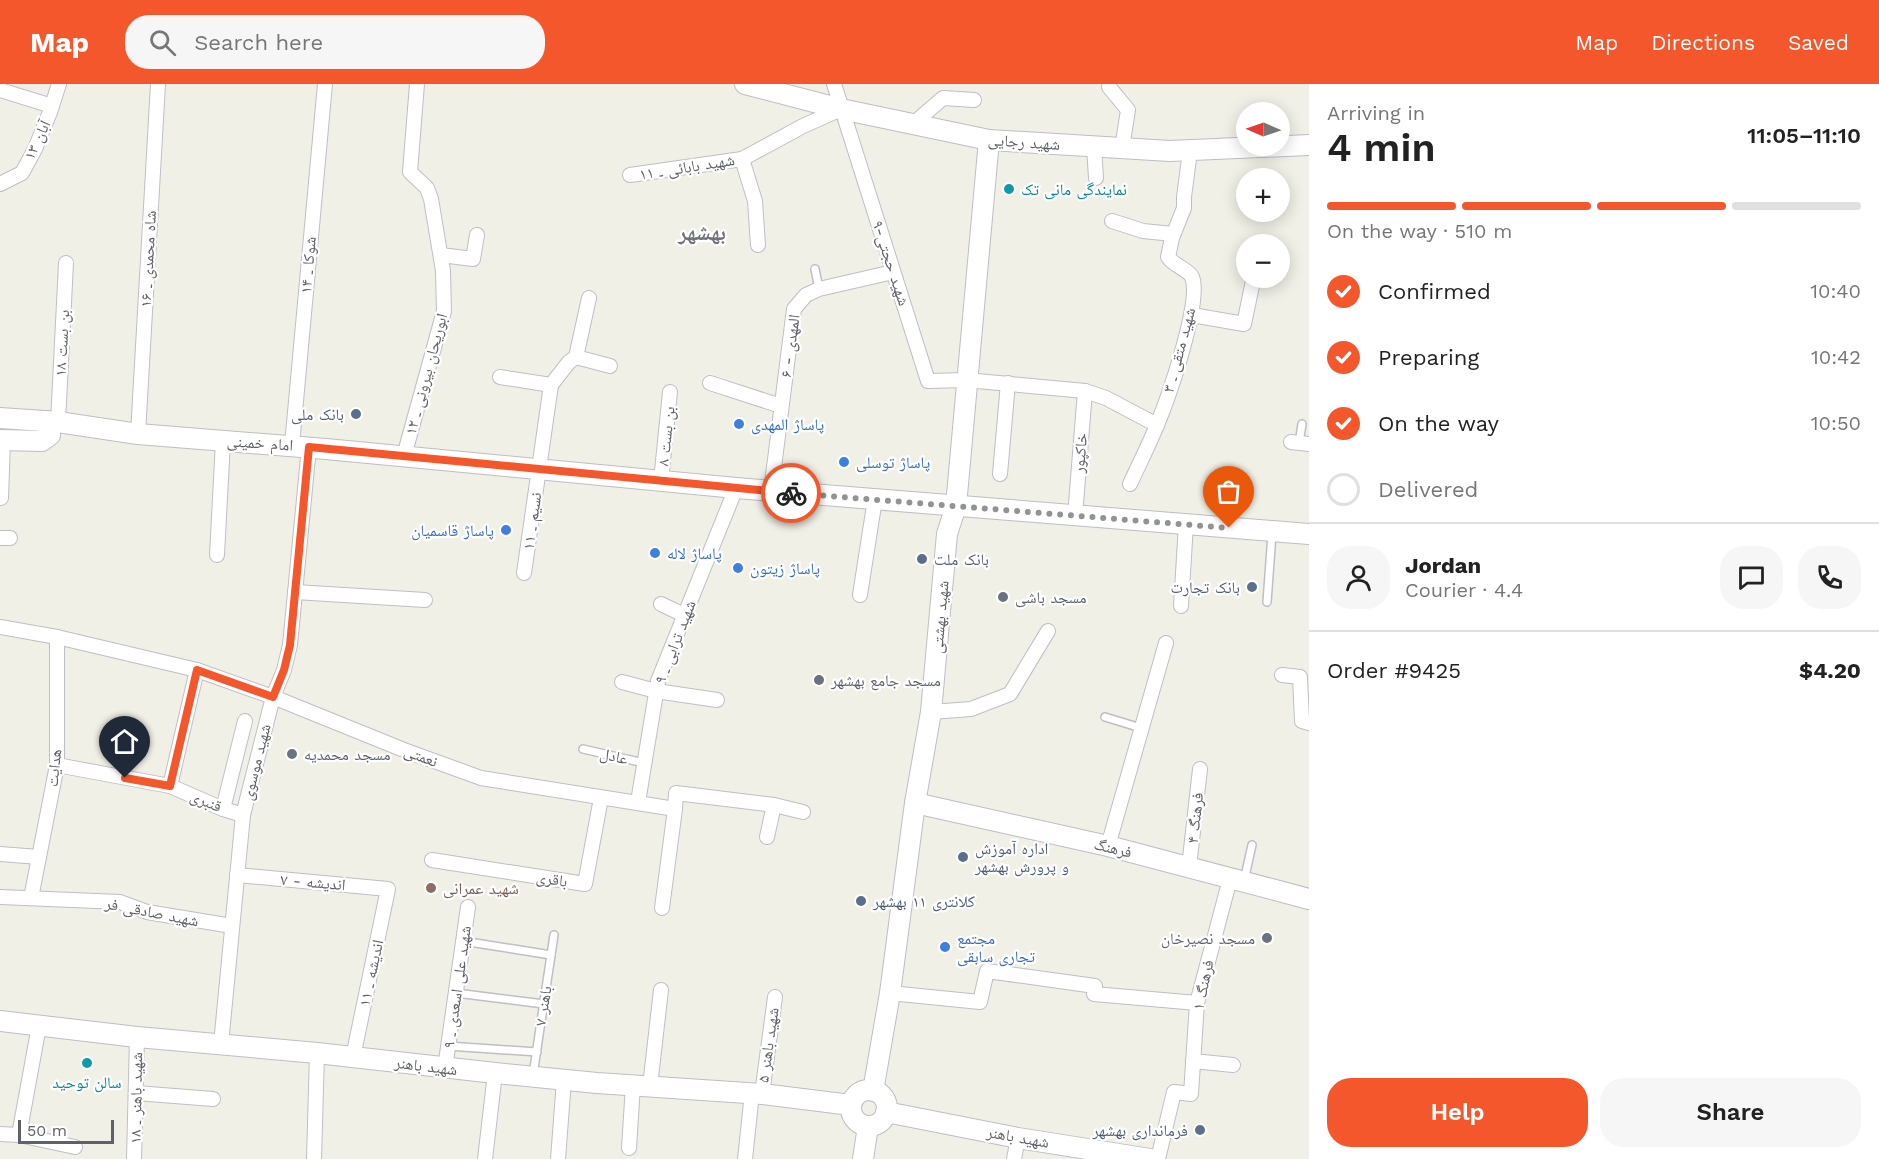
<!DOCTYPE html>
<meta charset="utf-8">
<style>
:root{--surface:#fff;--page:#f6f6f6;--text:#222;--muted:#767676;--line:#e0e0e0;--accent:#f3572b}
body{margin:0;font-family:"Work Sans","Noto Naskh Arabic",sans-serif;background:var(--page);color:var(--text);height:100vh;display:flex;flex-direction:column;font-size:22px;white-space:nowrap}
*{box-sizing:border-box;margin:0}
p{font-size:20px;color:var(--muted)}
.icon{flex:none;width:33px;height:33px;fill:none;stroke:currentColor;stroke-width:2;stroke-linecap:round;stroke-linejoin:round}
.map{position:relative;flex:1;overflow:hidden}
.panel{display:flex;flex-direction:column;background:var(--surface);width:570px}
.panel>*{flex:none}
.needle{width:39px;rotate:272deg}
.fabs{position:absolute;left:1236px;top:18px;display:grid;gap:12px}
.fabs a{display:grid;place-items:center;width:54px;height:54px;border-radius:50%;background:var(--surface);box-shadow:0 3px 15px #0003;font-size:30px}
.scale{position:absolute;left:18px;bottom:15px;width:96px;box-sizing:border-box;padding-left:6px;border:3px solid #5e6168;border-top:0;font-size:16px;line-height:21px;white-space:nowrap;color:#5e6168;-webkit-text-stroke:4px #fff;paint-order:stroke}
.pin{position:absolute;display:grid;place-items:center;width:51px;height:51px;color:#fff;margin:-62px -26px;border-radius:50% 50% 50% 0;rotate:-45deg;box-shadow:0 0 6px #0007}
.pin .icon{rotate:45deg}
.courier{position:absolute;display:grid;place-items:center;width:60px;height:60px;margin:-30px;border:4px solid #f3572b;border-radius:50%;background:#fff;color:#222;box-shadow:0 2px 8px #0007}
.headline em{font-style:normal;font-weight:600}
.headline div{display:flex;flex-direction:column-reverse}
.headline{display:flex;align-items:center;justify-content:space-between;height:102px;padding:0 18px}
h1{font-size:39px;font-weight:600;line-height:45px}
.bar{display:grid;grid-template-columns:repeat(4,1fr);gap:9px 6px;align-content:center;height:72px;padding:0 18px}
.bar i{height:8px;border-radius:4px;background:var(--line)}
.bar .current{background:var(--accent)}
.bar p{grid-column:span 4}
.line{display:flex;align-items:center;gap:15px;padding:0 18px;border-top:2px solid var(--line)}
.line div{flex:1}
.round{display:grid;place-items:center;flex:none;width:63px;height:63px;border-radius:24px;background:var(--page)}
ol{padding:0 18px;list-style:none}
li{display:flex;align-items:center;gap:18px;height:66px}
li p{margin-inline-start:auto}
li .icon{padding:6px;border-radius:50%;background:var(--accent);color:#fff;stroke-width:4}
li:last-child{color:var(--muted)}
li i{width:33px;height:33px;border:3px solid var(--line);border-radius:50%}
.primary-button{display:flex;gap:12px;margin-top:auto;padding:12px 18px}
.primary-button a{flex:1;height:69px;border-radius:24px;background:var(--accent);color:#fff;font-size:24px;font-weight:600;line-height:69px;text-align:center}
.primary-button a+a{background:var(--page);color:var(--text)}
header{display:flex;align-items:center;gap:36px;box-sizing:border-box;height:84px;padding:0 30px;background:var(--accent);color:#fff}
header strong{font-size:28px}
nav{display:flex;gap:33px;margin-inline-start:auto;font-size:21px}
.search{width:420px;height:54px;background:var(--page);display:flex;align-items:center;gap:15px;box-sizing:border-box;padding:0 21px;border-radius:24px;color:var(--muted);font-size:22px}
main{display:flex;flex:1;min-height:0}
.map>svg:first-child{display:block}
</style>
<header>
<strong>Map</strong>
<div class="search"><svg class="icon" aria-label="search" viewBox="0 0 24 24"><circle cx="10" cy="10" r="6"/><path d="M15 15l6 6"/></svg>Search here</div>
<nav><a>Map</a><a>Directions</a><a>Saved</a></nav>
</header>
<main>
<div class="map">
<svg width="1309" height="1075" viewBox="0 0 1309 1075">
<rect width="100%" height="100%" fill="#f1f0e7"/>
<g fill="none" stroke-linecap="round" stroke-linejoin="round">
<g stroke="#bebfc6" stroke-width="10">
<g id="lane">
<path d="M815,185l4,20"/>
<path d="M1299,359l3,-19"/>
<path d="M1267,518l5,-68"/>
<path d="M1105,633l36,11"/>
<path d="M583,665l61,14"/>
<path d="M1244,797l8,-36"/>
<path d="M463,857l88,14"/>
<path d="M456,909l88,11"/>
<path d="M448,962l89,6"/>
<path d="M533,991l21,-140"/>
</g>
</g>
<g stroke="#bebfc6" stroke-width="16">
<g id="street">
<path d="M834,0l94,297 38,-1 119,11 21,7 51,27"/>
<path d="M1109,3l19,23 -6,38"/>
<path d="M0,6l52,16"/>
<path d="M913,40l30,-26 31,2"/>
<path d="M1094,63l2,31"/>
<path d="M742,75l13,42 3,44"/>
<path d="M630,91l112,-16 61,-33 38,-17"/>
<path d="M0,100l22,-11 13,-24 15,-37 9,-28"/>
<path d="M1112,137l31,10 30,3"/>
<path d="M441,171l32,4 4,-24"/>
<path d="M1192,231l52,9 9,-43"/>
<path d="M576,273l34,9"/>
<path d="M500,293l51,8"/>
<path d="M710,299l71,23"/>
<path d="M58,338l8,-159"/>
<path d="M138,350l20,-350"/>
<path d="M1291,358l18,2"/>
<path d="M292,361l33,-361"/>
<path d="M404,372l40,-145 -1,-40 -12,-72 -4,-11 -17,-16 7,-88"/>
<path d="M1000,390l8,-91"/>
<path d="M661,397l9,-89"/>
<path d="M1130,400c9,-20 19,-39 27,-59 11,-26 45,-124 35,-148 -4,-8 -18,-11 -24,-20l4,-19 12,-30v-11l6,-46"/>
<path d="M771,407l23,-182 12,-14 13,-6 74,-17"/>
<path d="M1,414l2,-57"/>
<path d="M1075,432l10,-125"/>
<path d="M0,454h10"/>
<path d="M217,471l6,-114"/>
<path d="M524,489l27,-188 18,-23 7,-5 13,-59"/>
<path d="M295,508l130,8"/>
<path d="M860,511l15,-96"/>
<path d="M661,520l23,11"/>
<path d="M1181,522l5,-82"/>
<path d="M0,543l57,10 140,33 76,27 131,53 77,28 194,31 1,-16 98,12 29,7"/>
<path d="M1282,591l18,2 2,44 7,2"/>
<path d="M622,598l34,9 61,9"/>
<path d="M931,628l40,-3 39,-15 38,-63"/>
<path d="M57,681l113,21 53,23 20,6"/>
<path d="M170,702l27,-116"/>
<path d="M638,718l20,-121 78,-193"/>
<path d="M223,725l22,-88"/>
<path d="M767,753l7,-32"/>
<path d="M1108,762l58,-203"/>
<path d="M0,770l39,3"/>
<path d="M432,776l153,24 16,-86"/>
<path d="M1189,783l11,-98"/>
<path d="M237,791l151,14 -35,168"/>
<path d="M0,813l120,5 27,10 85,14"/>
<path d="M31,814l26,-133v-128"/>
<path d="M662,824l13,-99"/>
<path d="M890,909l90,9 7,-31 108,15 -1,8 103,9"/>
<path d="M39,942l-20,109 56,12"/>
<path d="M221,960l22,-229 30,-118 11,-27 6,-25 19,-198"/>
<path d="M1193,977l40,4"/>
<path d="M445,984l23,-161"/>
<path d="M650,1002l11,-96"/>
<path d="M136,1009l77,6"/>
<path d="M762,1010l13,-97"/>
<path d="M0,1050l19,1"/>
<path d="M629,1064l4,-63"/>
<path d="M134,1075l3,-122"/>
<path d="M314,1075l3,-106"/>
<path d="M485,1075l10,-86"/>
<path d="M558,1075l6,-79"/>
<path d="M745,1075l7,-66"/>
<path d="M1014,1075l4,-21"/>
<path d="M1158,1075l16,-67 17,2 6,-91 33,-124"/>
</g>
</g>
<g stroke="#bcbec5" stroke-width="22">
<g id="secondary">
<path d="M745,0l96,25 148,31 181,11 139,-6"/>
<path d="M0,334l58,4 80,12 188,15 410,39 573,46"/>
<path d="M0,356l42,1 8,-6v-6l-3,-8"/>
<path d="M915,719l193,43 201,53"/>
<path d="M0,937l137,16 180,16 178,20 102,10 165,11 89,11"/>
<circle cx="869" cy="1024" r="18"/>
<path d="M873,1007l17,-98 25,-190 16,-91 16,-178 9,-28 33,-366"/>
<path d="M886,1028l132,26 132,21"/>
<path d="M863,1075l5,-33"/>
</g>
</g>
<use href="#lane" stroke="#fff" stroke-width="7"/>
<use href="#street" stroke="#fff" stroke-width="14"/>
<use href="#secondary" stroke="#fff" stroke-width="20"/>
</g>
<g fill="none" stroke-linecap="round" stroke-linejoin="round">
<path stroke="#919394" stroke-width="6" stroke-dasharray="0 10.8" d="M791,409l438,35"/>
<path stroke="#f3572b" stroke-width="8" d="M125,694l45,8 27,-116 76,27 11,-27 6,-25 19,-198 482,46"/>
</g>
<g fill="#0f9aa8" stroke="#fff" stroke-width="2">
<circle cx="1009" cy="105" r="6"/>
<circle cx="87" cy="979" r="6"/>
</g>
<g fill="#5c6f8a" stroke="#fff" stroke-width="2">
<circle cx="356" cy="330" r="6"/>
<circle cx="922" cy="475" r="6"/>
<circle cx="1252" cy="503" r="6"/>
<circle cx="963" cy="773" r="6"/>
<circle cx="861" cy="817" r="6"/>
<circle cx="1200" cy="1046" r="6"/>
</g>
<g fill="#3f7fe0" stroke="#fff" stroke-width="2">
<circle cx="739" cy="340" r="6"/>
<circle cx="844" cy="378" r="6"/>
<circle cx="506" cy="446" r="6"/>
<circle cx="655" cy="469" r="6"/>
<circle cx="738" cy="484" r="6"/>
<circle cx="945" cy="863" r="6"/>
</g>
<g fill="#6b7280" stroke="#fff" stroke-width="2">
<circle cx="1003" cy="513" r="6"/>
<circle cx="819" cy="596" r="6"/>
<circle cx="292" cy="670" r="6"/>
<circle cx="1267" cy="854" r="6"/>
</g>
<circle fill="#8d6e63" stroke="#fff" stroke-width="2" cx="431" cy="804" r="6"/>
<g text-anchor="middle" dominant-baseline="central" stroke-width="4.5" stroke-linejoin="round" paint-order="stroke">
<g font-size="16" fill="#5e6168" stroke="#fff">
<text transform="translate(37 56) rotate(-65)">۱۳ آبان</text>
<text transform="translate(1024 58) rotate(4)">شهید رجایی</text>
<text transform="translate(687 83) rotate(-9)">شهید بابائی ـ ۱۱</text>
<text transform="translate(148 175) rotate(-87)">شاه محمدی ـ ۱۶</text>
<text transform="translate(891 179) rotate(72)">شهید حجتی-۹</text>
<text transform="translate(308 181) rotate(-85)">شوکا ـ ۱۴</text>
<text transform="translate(62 259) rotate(-87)">بن بست ۱۸</text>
<text transform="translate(790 262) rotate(-82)">المهدی - ۶</text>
<text transform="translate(1179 266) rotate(-75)">شهید متقی ـ ۳</text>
<text transform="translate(426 290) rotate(-75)">ابوریحان بیرونی ـ ۱۲</text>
<text transform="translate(666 352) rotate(-84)">بن بست ۸</text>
<text transform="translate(260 359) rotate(4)">امام خمینی</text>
<text transform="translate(1080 369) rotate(-85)">خاکپور</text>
<text transform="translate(532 437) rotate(-82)">نسیم ـ ۱۱</text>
<text transform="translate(940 533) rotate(-85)">شهید بهشتی</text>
<text transform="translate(675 558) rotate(-69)">شهید ترابی ـ ۹</text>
<text transform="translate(421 672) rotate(21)">نعمتی</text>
<text transform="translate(614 672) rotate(13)">عادل</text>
<text transform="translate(256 678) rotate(-76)">شهید موسوی</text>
<text transform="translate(54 684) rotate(-84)">هدایت</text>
<text transform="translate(206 717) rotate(22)">قنبری</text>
<text transform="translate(1195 734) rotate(-84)">فرهنگ ۴</text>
<text transform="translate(1113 764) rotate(14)">فرهنگ</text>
<text transform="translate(552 795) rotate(9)">باقری</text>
<text transform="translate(313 798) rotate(5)">اندیشه - ۷</text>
<text transform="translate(152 828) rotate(11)">شهید صادقی فر</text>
<text transform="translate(371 889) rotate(-78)">اندیشه ـ ۱۱</text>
<text transform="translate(1203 901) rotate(-78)">فرهنگ ۱</text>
<text transform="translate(457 903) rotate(-82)">شهید علی اسعدی ـ ۹</text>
<text transform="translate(543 922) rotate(-81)">باهنر ۷</text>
<text transform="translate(768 961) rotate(-82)">شهید باهنر ۵</text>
<text transform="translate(426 982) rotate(7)">شهید باهنر</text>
<text transform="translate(136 1014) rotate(-89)">شهید باهنر ـ ۱۸</text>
<text transform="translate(1018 1053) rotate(10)">شهید باهنر</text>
</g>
<g font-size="16" fill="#0d838f" stroke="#fff" text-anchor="start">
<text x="1021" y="105">نمایندگی مانی تک</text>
<text x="87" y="998" text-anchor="middle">سالن توحید</text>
</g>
<g font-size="16" fill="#4e5e75" stroke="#fff" text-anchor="end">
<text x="344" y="330">بانک ملی</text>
<text x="934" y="475" text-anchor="start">بانک ملت</text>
<text x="1240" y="503">بانک تجارت</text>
<text x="975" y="764" text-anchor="start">اداره آموزش<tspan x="975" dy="18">و پرورش بهشهر</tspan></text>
<text x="873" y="817" text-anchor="start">کلانتری ۱۱ بهشهر</text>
<text x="1188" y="1046">فرمانداری بهشهر</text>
</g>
<g font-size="16" fill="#366cbe" stroke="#fff" text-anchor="start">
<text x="751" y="340">پاساژ المهدی</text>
<text x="856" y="378">پاساژ توسلی</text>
<text x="494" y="446" text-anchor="end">پاساژ قاسمیان</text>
<text x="667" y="469">پاساژ لاله</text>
<text x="750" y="484">پاساژ زیتون</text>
<text x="957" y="854">مجتمع<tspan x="957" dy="18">تجاری سابقی</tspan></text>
</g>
<g font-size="16" fill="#5b616d" stroke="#fff" text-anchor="start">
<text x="1015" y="513">مسجد باشی</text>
<text x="831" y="596">مسجد جامع بهشهر</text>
<text x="304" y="670">مسجد محمدیه</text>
<text x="1255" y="854" text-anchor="end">مسجد نصیرخان</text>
</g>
<g font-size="16" fill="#785e54" stroke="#fff" text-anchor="start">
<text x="443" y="804">شهید عمرانی</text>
</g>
<g font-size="22" font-weight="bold" fill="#6f737a" stroke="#fff">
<text x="702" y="148">بهشهر</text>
</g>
</g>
</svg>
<div class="fabs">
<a><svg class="needle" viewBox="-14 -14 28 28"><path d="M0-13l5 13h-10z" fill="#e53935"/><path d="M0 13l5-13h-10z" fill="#767676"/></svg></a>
<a>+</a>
<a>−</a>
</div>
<div class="scale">50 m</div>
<div class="pin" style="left:1229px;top:444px;background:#ea580c"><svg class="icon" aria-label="bag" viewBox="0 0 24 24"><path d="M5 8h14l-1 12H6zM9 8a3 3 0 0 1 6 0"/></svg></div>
<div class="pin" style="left:125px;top:694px;background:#1f2937"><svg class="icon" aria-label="home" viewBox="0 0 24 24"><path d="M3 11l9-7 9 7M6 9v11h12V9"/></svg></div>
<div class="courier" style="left:791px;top:409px"><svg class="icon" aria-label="bike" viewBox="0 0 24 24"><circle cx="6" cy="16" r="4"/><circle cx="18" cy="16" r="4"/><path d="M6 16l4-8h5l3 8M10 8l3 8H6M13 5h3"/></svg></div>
</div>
<section class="panel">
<div class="headline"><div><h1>4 min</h1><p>Arriving in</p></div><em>11:05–11:10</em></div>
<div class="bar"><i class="current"></i><i class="current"></i><i class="current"></i><i></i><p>On the way · 510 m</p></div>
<ol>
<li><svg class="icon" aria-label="check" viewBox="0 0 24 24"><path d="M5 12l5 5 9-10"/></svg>Confirmed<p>10:40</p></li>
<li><svg class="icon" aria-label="check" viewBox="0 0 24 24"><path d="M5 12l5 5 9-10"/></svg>Preparing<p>10:42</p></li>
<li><svg class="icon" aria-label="check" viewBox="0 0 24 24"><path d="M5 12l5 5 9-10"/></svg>On the way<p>10:50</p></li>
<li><i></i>Delivered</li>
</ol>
<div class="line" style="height:108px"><a class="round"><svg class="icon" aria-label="person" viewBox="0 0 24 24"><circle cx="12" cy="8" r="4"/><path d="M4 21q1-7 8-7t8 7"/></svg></a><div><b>Jordan</b><p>Courier · 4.4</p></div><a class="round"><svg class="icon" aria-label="chat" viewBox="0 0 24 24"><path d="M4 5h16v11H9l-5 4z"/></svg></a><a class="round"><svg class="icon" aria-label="phone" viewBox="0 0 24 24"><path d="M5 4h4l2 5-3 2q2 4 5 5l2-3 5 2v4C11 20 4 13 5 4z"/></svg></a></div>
<div class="line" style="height:78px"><div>Order #9425</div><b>$4.20</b></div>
<div class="primary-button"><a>Help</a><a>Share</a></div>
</section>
</main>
